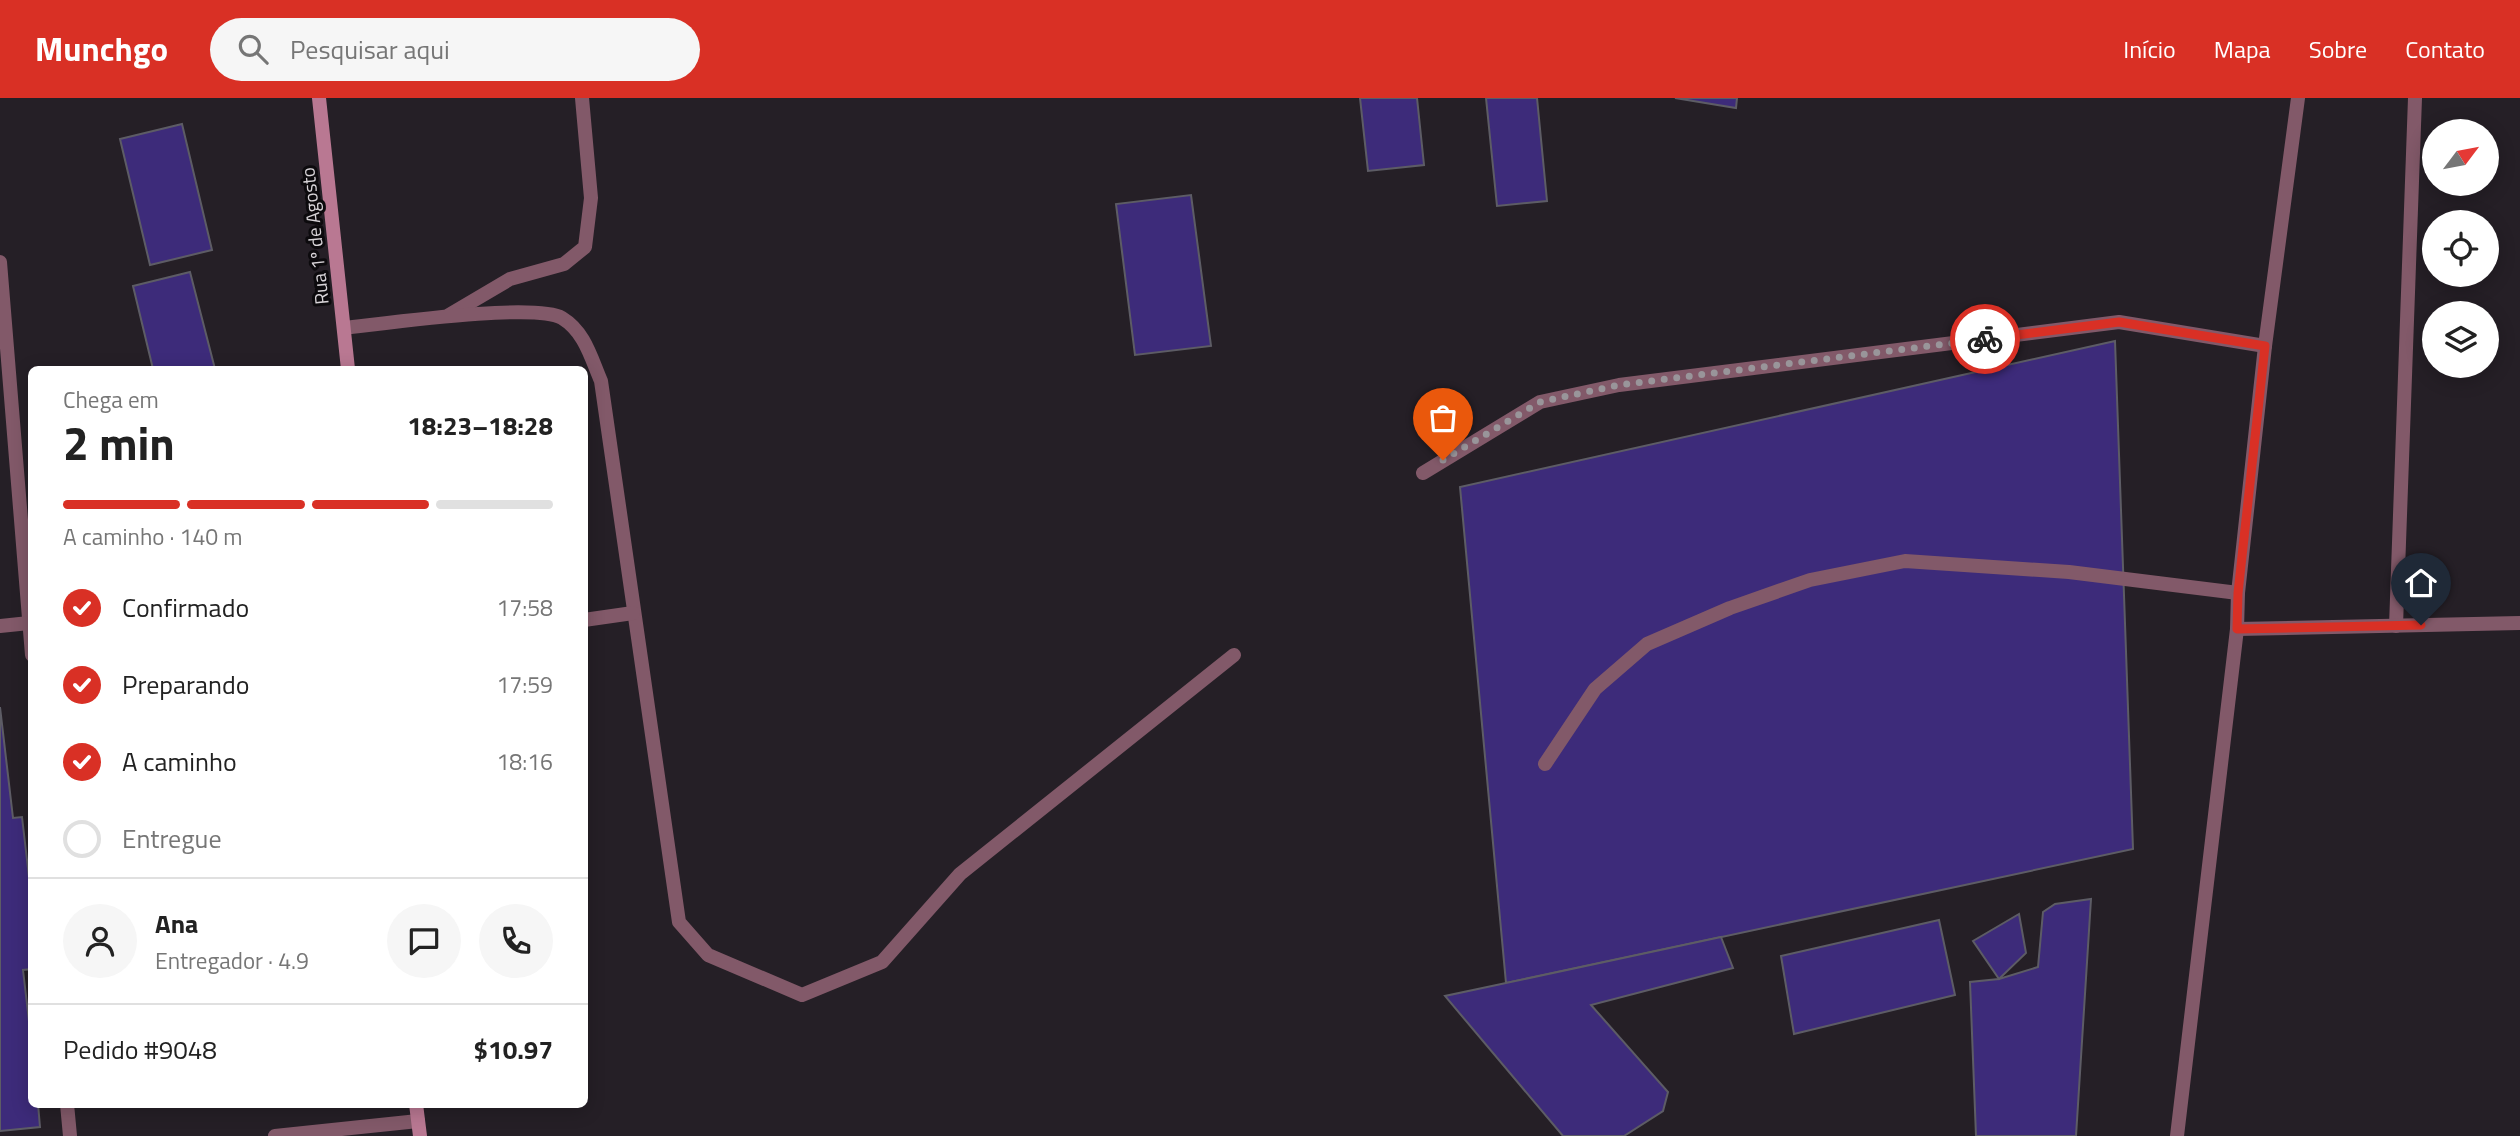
<!DOCTYPE html>
<html lang="pt">
<meta charset="utf-8">
<style>
:root{--surface:#fff;--page:#f6f6f6;--text:#222;--muted:#767676;--line:#e0e0e0;--accent:#d93025}
body{margin:0;font-family:"Titillium Web",sans-serif;background:var(--page);color:var(--text);height:100vh;display:flex;flex-direction:column;font-size:26px;white-space:nowrap}
*{box-sizing:border-box;margin:0}
p{font-size:23px;color:var(--muted)}
.icon{flex:none;width:38px;height:38px;fill:none;stroke:currentColor;stroke-width:2;stroke-linecap:round;stroke-linejoin:round}
.map{position:relative;flex:1;overflow:hidden}
.sheet{position:absolute;left:28px;top:268px;width:560px;height:742px;display:flex;flex-direction:column;background:var(--surface);border-radius:10px;box-shadow:0 4px 18px #0003}
.sheet>*{flex:none}
.needle{width:46px;rotate:58deg}
.fabs{position:absolute;left:2422px;top:21px;display:grid;gap:14px}
.fabs a{display:grid;place-items:center;width:77px;height:77px;border-radius:50%;background:var(--surface);box-shadow:0 4px 18px #0003;font-size:35px}
.pin{position:absolute;display:grid;place-items:center;width:60px;height:60px;color:#fff;margin:-72px -30px;border-radius:50% 50% 50% 0;rotate:-45deg;box-shadow:0 0 7px #0007}
.pin .icon{rotate:45deg}
.courier{position:absolute;display:grid;place-items:center;width:70px;height:70px;margin:-35px;border:5px solid #d93025;border-radius:50%;background:#fff;color:#222;box-shadow:0 2px 9px #0007}
.overview em{font-style:normal;font-weight:700}
.overview div{display:flex;flex-direction:column-reverse}
.overview{display:flex;align-items:center;justify-content:space-between;height:119px;padding:0 35px}
h1{font-size:46px;font-weight:700;line-height:52px}
.bar{display:grid;grid-template-columns:repeat(4,1fr);gap:10px 7px;align-content:center;height:84px;padding:0 35px}
.bar i{height:9px;border-radius:5px;background:var(--line)}
.bar .selected{background:var(--accent)}
.bar p{grid-column:span 4}
.line{display:flex;align-items:center;gap:18px;padding:0 35px;border-top:2px solid var(--line)}
.line div{flex:1}
.round{display:grid;place-items:center;flex:none;width:74px;height:74px;border-radius:37px;background:var(--page)}
ol{padding:0 35px;list-style:none}
li{display:flex;align-items:center;gap:21px;height:77px}
li p{margin-inline-start:auto}
li .icon{padding:7px;border-radius:50%;background:var(--accent);color:#fff;stroke-width:4}
li:last-child{color:var(--muted)}
li i{width:38px;height:38px;border:4px solid var(--line);border-radius:50%}
header{display:flex;align-items:center;gap:42px;box-sizing:border-box;height:98px;padding:0 35px;background:var(--accent);color:#fff}
header strong{font-size:33px}
nav{display:flex;gap:38px;margin-inline-start:auto;font-size:24px}
.search{width:490px;height:63px;background:var(--page);display:flex;align-items:center;gap:18px;box-sizing:border-box;padding:0 24px;border-radius:38px;color:var(--muted);font-size:26px}
.map>svg:first-child{display:block}
</style>
<header>
<strong>Munchgo</strong>
<div class="search"><svg class="icon" aria-label="search" viewBox="0 0 24 24"><circle cx="10" cy="10" r="6"/><path d="M15 15l6 6"/></svg>Pesquisar aqui</div>
<nav><a>Início</a><a>Mapa</a><a>Sobre</a><a>Contato</a></nav>
</header>
<div class="map">
<svg width="2520" height="1038" viewBox="0 0 2520 1038">
<rect width="100%" height="100%" fill="#251f26"/>
<g fill="#3d2b7a" stroke="#5d5c65" stroke-width="2">
<path d="M1360,0h57l7,67 -56,6z"/>
<path d="M1486,0h51l10,103 -50,5z"/>
<path d="M1675,0h62l-1,10z"/>
<path d="M182,26l30,126 -62,15 -30,-126z"/>
<path d="M1191,97l20,151 -76,9 -19,-151z"/>
<path d="M190,174l25,97h-62l-20,-83z"/>
<path d="M2115,243l18,508 -627,134 -46,-496z"/>
<path d="M0,609l13,111 9,-1 10,86v66l-9,1 9,77v57h6l2,23 -40,4z"/>
<path d="M2091,801l-15,237h-100l-6,-154 29,-3 39,-12 5,-55 12,-8z"/>
<path d="M2019,816l7,39 -27,26 -26,-38z"/>
<path d="M1939,822l16,75 -161,39 -13,-78z"/>
<path d="M1721,839l12,31 -142,37 77,87 -5,19 -39,25h-61l-118,-140z"/>
</g>
<g fill="none" stroke-linecap="round" stroke-linejoin="round">
<g stroke="#825969" stroke-width="14">
<path d="M0,164l32,393"/>
<path d="M449,217l61,-36 54,-15 21,-17 6,-49 -9,-100"/>
<path d="M344,230c38,-4 191,-26 218,-10 23,14 29,40 39,63l78,541 29,33 94,40 80,-33 78,-88 274,-219"/>
<path d="M1423,375l117,-71 79,-17 500,-63 146,24"/>
<path d="M584,522l49,-7"/>
<path d="M0,528l29,-3"/>
<path d="M2396,528l19,-528"/>
<path d="M2237,531l283,-6"/>
<path d="M1545,666l50,-75 52,-45 83,-36 80,-28 95,-19 164,11 169,21"/>
<path d="M67,1006l3,32"/>
<path d="M275,1038l143,-15"/>
</g>
<path stroke="#825969" stroke-width="14" d="M2177,1038l60,-507 1,-36 27,-247 33,-248"/>
<g stroke="#b97892" stroke-width="14">
<path d="M319,0l29,271"/>
<path d="M416,1006l4,32"/>
</g>
</g>
<g fill="none" stroke-linecap="round" stroke-linejoin="round">
<path stroke="#99959a" stroke-width="7" stroke-dasharray="0 12.6" d="M1443,362l97,-58 79,-17 366,-46"/>
<path stroke="#d93025" stroke-width="9" d="M1985,241l134,-17 146,24 -27,247 -1,36 184,-4"/>
</g>
<g text-anchor="middle" dominant-baseline="central" stroke-width="6" stroke-linejoin="round" paint-order="stroke">
<g font-size="19" fill="#d8d4d8" stroke="#0c0a0d">
<text transform="translate(314 138) rotate(-96)">Rua 1º de Agosto</text>
</g>
</g>
</svg>
<div class="fabs">
<a><svg class="needle" viewBox="-14 -14 28 28"><path d="M0-13l5 13h-10z" fill="#e53935"/><path d="M0 13l5-13h-10z" fill="#767676"/></svg></a>
<a><svg class="icon" aria-label="locate" viewBox="0 0 24 24"><circle cx="12" cy="12" r="6"/><path d="M12 2v4M12 18v4M2 12h4M18 12h4"/></svg></a>
<a><svg class="icon" aria-label="layers" viewBox="0 0 24 24"><path d="M12 4l9 5-9 5-9-5zM3 14l9 5 9-5"/></svg></a>
</div>
<div class="pin" style="left:1443px;top:362px;background:#ea580c"><svg class="icon" aria-label="bag" viewBox="0 0 24 24"><path d="M5 8h14l-1 12H6zM9 8a3 3 0 0 1 6 0"/></svg></div>
<div class="pin" style="left:2421px;top:527px;background:#1f2937"><svg class="icon" aria-label="home" viewBox="0 0 24 24"><path d="M3 11l9-7 9 7M6 9v11h12V9"/></svg></div>
<div class="courier" style="left:1985px;top:241px"><svg class="icon" aria-label="bike" viewBox="0 0 24 24"><circle cx="6" cy="16" r="4"/><circle cx="18" cy="16" r="4"/><path d="M6 16l4-8h5l3 8M10 8l3 8H6M13 5h3"/></svg></div>
<section class="sheet">
<div class="overview"><div><h1>2 min</h1><p>Chega em</p></div><em>18:23–18:28</em></div>
<div class="bar"><i class="selected"></i><i class="selected"></i><i class="selected"></i><i></i><p>A caminho · 140 m</p></div>
<ol>
<li><svg class="icon" aria-label="check" viewBox="0 0 24 24"><path d="M5 12l5 5 9-10"/></svg>Confirmado<p>17:58</p></li>
<li><svg class="icon" aria-label="check" viewBox="0 0 24 24"><path d="M5 12l5 5 9-10"/></svg>Preparando<p>17:59</p></li>
<li><svg class="icon" aria-label="check" viewBox="0 0 24 24"><path d="M5 12l5 5 9-10"/></svg>A caminho<p>18:16</p></li>
<li><i></i>Entregue</li>
</ol>
<div class="line" style="height:126px"><a class="round"><svg class="icon" aria-label="person" viewBox="0 0 24 24"><circle cx="12" cy="8" r="4"/><path d="M4 21q1-7 8-7t8 7"/></svg></a><div><b>Ana</b><p>Entregador · 4.9</p></div><a class="round"><svg class="icon" aria-label="chat" viewBox="0 0 24 24"><path d="M4 5h16v11H9l-5 4z"/></svg></a><a class="round"><svg class="icon" aria-label="phone" viewBox="0 0 24 24"><path d="M5 4h4l2 5-3 2q2 4 5 5l2-3 5 2v4C11 20 4 13 5 4z"/></svg></a></div>
<div class="line" style="height:91px"><div>Pedido #9048</div><b>$10.97</b></div>
</section>
</div>
